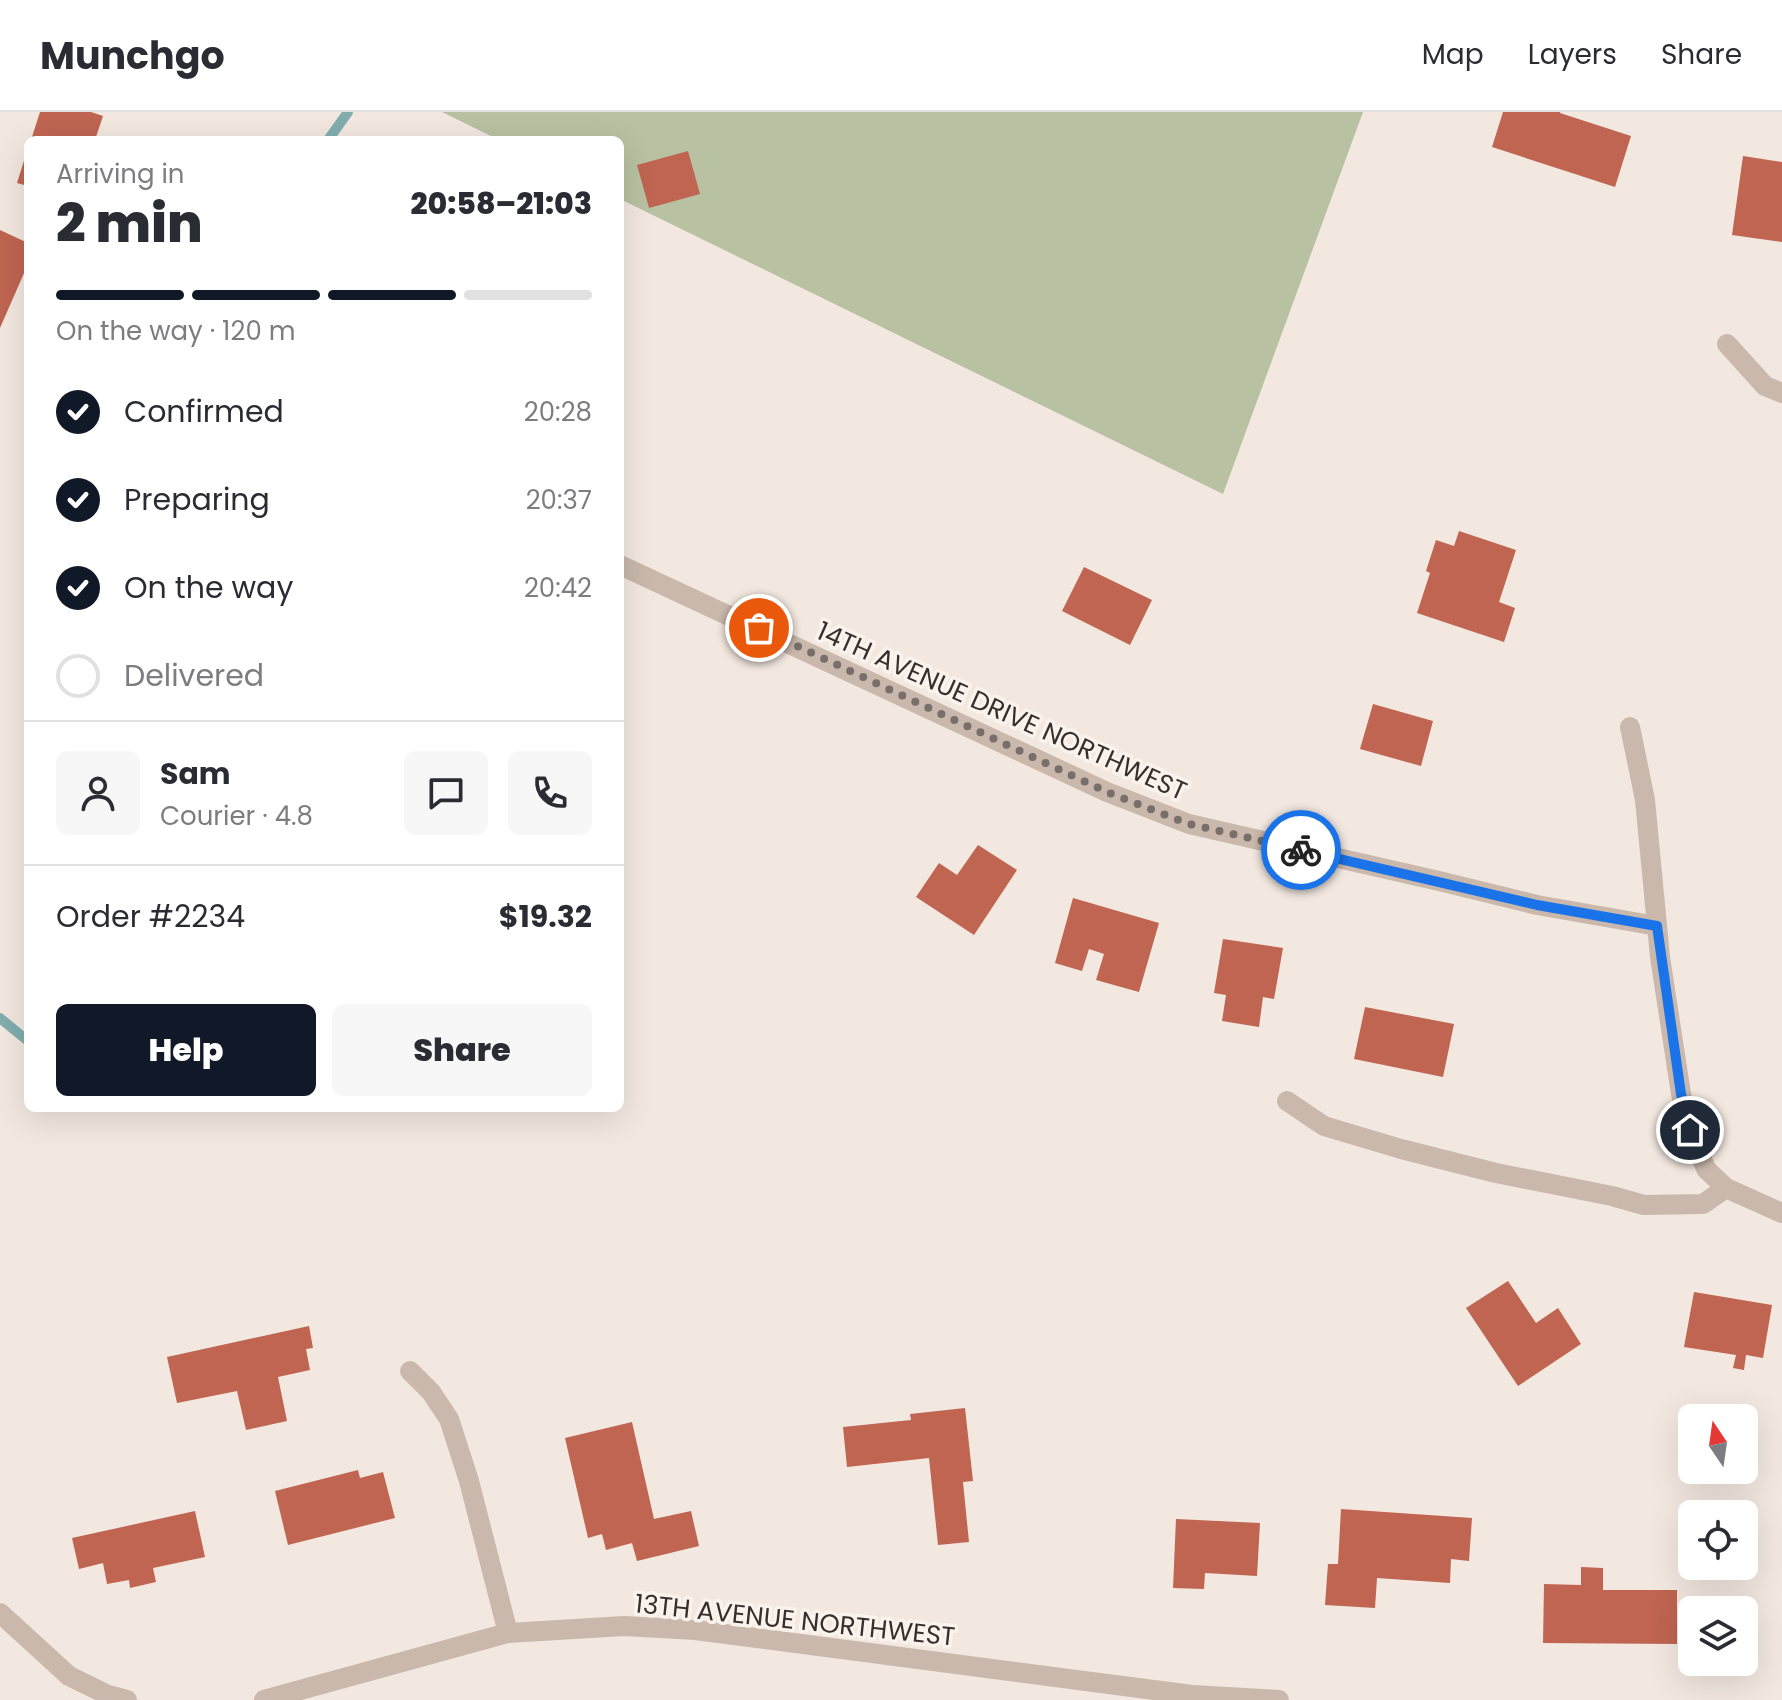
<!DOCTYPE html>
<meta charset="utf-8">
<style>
:root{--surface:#fff;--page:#f7f7f7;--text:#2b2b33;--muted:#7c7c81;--line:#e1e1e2;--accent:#111827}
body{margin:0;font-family:Poppins,sans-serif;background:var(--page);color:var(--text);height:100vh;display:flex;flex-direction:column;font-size:30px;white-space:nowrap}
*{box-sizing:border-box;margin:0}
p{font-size:26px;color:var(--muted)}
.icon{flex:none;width:44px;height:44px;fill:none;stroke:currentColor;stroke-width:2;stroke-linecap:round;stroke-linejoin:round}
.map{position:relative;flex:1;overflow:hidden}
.panel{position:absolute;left:24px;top:24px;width:600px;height:976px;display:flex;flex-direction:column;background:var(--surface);border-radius:12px;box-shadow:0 8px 32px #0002}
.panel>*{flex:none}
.needle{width:52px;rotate:347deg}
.controls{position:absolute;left:1678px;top:1292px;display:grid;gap:16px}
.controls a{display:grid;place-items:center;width:80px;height:80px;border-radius:12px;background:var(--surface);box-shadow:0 8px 32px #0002;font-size:40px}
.pin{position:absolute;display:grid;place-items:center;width:68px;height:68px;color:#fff;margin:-34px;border:4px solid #fff;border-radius:50%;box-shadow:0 2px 8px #0007}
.courier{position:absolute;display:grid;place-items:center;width:80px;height:80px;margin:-40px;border:6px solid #1a73e8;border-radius:50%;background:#fff;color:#222;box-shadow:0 2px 10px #0007}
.summary em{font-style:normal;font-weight:800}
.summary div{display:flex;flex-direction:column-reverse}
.summary{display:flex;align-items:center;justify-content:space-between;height:136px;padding:0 32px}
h1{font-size:52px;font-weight:800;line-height:60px}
.bar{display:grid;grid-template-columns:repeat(4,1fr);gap:12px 8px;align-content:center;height:96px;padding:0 32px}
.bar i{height:10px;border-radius:6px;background:var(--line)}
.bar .current{background:var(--accent)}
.bar p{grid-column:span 4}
.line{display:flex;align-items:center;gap:20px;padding:0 32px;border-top:2px solid var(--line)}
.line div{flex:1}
.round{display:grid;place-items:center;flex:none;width:84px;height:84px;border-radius:12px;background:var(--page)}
ol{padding:0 32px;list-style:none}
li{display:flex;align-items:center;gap:24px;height:88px}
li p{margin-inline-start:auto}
li .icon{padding:8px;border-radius:50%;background:var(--accent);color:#fff;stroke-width:4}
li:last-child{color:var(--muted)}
li i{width:44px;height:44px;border:4px solid var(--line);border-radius:50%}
.cta{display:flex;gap:16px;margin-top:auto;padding:16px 32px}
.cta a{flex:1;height:92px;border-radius:12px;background:var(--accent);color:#fff;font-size:32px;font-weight:800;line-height:92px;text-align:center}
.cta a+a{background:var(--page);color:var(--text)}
header{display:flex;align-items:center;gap:48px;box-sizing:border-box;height:112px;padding:0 40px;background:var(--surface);border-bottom:2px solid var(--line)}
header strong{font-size:38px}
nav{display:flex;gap:44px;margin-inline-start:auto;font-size:28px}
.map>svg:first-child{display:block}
</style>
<header>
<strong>Munchgo</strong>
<nav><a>Map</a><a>Layers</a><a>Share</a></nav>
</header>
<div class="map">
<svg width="1782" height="1588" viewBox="0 0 1782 1588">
<rect width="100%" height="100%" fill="#f2e8e0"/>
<path fill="#b8c1a1" d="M442,0h921l-140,382 -603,-295v-59h-121z"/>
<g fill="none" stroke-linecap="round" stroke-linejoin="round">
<g stroke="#81aead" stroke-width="10">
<path d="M328,28l20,-28"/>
<path d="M0,906l28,23"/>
</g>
</g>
<g fill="#bf6551">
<path d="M40,0h51l12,4 -8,24h-64z"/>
<path d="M1503,0h57v1l71,23 -16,51 -123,-40z"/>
<path d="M27,39h1v35l-11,-3z"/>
<path d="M688,39l12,43 -51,14 -12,-43z"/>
<path d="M1743,44l39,6v80l-50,-7z"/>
<path d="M0,118l28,13v21l-28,64z"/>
<path d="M1459,419l57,19 -17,52 16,6 -11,34 -87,-29 13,-40 -4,-2 10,-31 18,6z"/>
<path d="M1084,455l68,33 -22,45 -68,-34z"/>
<path d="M1373,592l60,17 -12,45 -61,-17z"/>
<path d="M978,733l39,25 -43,65 -58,-38 23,-34 18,12z"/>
<path d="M1073,786l86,25 -20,69 -43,-12 8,-26 -15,-5 -7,22 -27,-8z"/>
<path d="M1223,827l60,9 -9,51 -11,-2 -4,30 -37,-6 4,-26 -12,-2z"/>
<path d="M1365,895l89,17 -11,53 -89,-18z"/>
<path d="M1508,1169l28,42 22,-15 23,36 -63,42 -52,-78z"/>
<path d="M1694,1180l78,13 -9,53 -17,-3 -2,15 -11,-2 3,-13 -52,-8z"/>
<path d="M309,1214l4,22 -7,1 4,21 -32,7 9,44 -41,9 -9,-39 -60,12 -10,-46z"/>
<path d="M965,1296l8,73 -10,1 6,60 -31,3 -9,-87 -82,9 -4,-40 68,-7 -1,-6z"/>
<path d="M632,1310l22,97 37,-8 8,35 -62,15 -5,-18 -26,7 -4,-16 -14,4 -23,-100z"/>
<path d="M358,1358l2,8 23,-6 12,46 -107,27 -13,-54z"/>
<path d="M1341,1397l131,9 -3,43 -18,-2 -1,24 -73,-5 -2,30 -50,-3 3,-41h10z"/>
<path d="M195,1399l10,46 -52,11 3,14 -26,6 -1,-8 -22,4 -4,-21 -24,6 -7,-31z"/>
<path d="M1176,1407l84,4 -3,53 -52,-3 -1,16 -31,-1z"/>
<path d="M1581,1455l22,1v22h74v54l-134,-1 1,-59 37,1z"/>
</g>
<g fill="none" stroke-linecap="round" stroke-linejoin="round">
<g stroke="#cab8ac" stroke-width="20">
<path d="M1727,232l38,42 17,7"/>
<path d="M620,453l487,227 82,32 250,57 98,24 120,21"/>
<path d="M1630,615l15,73 15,157 21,137 9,36 16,39 20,19 56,25"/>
<path d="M1287,989l37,25 77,23 95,24 116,23 32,9 59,-1 23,-16"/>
<path d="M410,1259l21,21 18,27 20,62 39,152"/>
<path d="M0,1501l69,63 39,19 19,5"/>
<path d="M264,1588l244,-67 116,-7 71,4 497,65 87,5"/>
</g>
</g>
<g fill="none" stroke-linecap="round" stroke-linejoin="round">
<path stroke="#796f6a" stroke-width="8" stroke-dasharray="0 14.4" d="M759,516l348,164 82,32 112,26"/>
<path stroke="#1a73e8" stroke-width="10" d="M1301,738l236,55 120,21 24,168 9,36"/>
</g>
<g text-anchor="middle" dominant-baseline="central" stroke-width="7" stroke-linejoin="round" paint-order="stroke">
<g font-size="26" fill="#382e2b" stroke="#faf3ed">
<text transform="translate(1002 599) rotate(24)">14TH AVENUE DRIVE NORTHWEST</text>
<text transform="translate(795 1508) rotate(6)">13TH AVENUE NORTHWEST</text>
</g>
</g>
</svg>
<div class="controls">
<a><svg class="needle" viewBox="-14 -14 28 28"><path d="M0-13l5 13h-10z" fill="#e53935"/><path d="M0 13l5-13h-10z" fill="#7c7c81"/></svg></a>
<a><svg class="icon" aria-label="locate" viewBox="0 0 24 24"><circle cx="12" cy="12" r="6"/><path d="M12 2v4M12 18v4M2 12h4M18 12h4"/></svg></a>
<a><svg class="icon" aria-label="layers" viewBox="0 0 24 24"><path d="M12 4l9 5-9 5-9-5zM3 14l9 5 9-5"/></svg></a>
</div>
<div class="pin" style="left:759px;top:516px;background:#ea580c"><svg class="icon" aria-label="bag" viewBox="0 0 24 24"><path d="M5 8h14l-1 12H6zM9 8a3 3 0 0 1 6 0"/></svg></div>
<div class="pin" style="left:1690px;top:1018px;background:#1f2937"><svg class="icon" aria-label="home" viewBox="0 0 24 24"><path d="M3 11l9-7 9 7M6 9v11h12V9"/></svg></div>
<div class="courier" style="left:1301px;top:738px"><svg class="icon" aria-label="bike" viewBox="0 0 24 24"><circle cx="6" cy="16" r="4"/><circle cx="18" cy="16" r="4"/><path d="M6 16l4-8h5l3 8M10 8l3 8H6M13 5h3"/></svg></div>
<section class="panel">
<div class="summary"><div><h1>2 min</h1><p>Arriving in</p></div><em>20:58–21:03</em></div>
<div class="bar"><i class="current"></i><i class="current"></i><i class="current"></i><i></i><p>On the way · 120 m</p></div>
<ol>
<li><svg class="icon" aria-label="check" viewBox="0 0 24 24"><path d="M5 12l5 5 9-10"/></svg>Confirmed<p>20:28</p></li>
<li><svg class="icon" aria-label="check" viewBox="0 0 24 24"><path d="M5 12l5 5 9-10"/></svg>Preparing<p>20:37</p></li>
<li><svg class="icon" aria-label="check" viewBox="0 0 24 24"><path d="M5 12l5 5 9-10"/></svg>On the way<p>20:42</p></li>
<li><i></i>Delivered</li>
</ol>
<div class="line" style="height:144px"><a class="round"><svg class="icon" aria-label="person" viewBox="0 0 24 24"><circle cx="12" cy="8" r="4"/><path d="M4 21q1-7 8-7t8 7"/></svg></a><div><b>Sam</b><p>Courier · 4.8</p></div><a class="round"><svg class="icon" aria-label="chat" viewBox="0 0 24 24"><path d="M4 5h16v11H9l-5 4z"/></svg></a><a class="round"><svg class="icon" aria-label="phone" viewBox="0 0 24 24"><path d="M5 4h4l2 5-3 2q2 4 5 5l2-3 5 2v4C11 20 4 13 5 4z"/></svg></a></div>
<div class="line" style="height:104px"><div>Order #2234</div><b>$19.32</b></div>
<div class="cta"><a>Help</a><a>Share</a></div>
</section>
</div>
